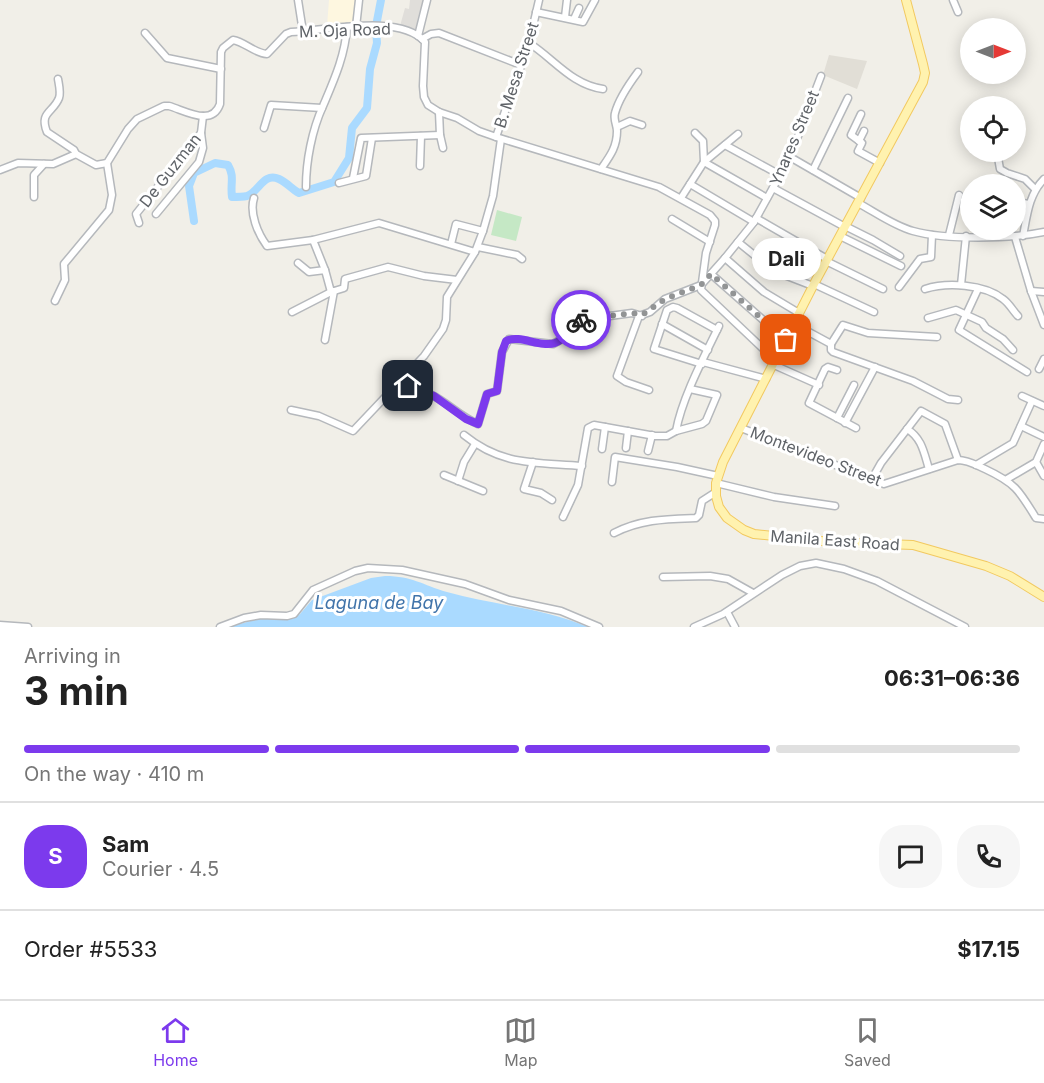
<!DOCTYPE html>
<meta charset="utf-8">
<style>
:root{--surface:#fff;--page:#f6f6f6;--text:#222;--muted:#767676;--line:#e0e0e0;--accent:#7c3aed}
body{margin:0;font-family:Inter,sans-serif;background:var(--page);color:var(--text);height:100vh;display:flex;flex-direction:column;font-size:22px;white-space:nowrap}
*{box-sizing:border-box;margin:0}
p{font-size:20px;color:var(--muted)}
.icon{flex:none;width:33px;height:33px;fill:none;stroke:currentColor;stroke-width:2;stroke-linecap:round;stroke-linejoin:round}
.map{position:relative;height:627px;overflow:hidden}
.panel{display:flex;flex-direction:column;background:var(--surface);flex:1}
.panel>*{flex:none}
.needle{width:39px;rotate:90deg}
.tools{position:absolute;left:960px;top:18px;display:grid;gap:12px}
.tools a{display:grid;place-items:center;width:66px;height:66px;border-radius:50%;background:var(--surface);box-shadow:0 3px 15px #0003;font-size:30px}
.pin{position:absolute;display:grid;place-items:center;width:51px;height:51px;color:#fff;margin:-26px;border-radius:12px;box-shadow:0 3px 9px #0006}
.courier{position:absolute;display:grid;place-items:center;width:60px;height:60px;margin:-30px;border:4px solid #7c3aed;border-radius:50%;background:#fff;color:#222;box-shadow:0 2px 8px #0007}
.bubble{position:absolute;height:42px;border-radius:21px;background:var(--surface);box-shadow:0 3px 15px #0003;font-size:20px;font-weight:700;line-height:42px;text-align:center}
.summary em{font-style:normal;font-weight:700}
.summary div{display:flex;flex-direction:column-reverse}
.summary{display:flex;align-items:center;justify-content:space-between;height:102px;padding:0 24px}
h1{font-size:39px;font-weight:700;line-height:45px}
.bar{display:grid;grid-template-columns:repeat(4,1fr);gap:9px 6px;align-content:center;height:72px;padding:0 24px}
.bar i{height:8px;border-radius:4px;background:var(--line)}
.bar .selected{background:var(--accent)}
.bar p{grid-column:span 4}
.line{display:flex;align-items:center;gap:15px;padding:0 24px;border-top:2px solid var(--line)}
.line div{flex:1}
.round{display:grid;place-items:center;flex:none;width:63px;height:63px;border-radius:24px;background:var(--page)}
.tabs{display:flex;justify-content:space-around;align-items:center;height:84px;border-top:2px solid var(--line);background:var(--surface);font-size:16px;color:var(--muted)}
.tabs a{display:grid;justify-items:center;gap:3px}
.tabs .selected{color:var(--accent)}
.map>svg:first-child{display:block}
</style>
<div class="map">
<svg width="1044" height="627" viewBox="0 0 1044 627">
<rect width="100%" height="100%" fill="#f1efe8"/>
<path fill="#fef7e0" d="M329,0h28l-4,25 -26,1z"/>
<path fill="#e0deda" d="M410,0h15l-8,33 -17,-7 5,-18 4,1z"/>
<path fill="#e1ded6" d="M829,55l38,6 -10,28 -34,-14z"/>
<path fill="#c5e8c5" d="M497,210l25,7 -6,24 -25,-6z"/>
<path fill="#aadaff" d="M385,576c28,0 37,9 62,16 46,13 97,16 141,35h-359l32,-9 21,2 12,-2 6,-4 12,-14 59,-22z"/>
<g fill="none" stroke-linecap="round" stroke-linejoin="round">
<g stroke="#aadaff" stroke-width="8">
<path d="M376,26l5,-26"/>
<path d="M194,221l-5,-35 5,-13 21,-10 13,2c7,12 2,18 4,32 4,0 10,0 15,-1 12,-4 16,-24 32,-17 7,3 13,10 20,14l35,-11 15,-24 3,-30 15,-20 3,-39 7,-26 -1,-15"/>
</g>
<g stroke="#b5b8bc" stroke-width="9">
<g id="minor">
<path d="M298,0l5,32"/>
<path d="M953,0l5,12"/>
<path d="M536,12l47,10 12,-22"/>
<path d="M565,17l2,-17"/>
<path d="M574,19l5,-11"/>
<path d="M356,27l3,-27"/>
<path d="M145,33l22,25 54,11"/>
<path d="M418,36l9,-36"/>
<path d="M422,39l9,-5 8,-1 82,32"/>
<path d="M529,43c25,16 43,42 74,46"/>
<path d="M58,79c1,6 3,14 1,19 -6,15 -20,14 -12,34l27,18 2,4"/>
<path d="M439,112l1,23 3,13"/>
<path d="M861,114l-10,21 11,8 -4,8 22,12"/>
<path d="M617,127l13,-6 12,4"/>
<path d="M264,128l7,-23 51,3"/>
<path d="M695,133l8,8 1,21 63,36"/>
<path d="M496,137l33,-94 10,-43"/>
<path d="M859,141l5,-10"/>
<path d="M725,145l55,30"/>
<path d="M997,152l3,17 7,4 18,6 10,10"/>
<path d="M790,157l71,41"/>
<path d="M420,166l1,-30"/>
<path d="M601,169c9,-13 16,-22 16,-38 0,-6 -4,-12 -2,-18 4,-15 14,-29 23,-41"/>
<path d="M0,170l18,-7 35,1 23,-10 20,11 11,-2 21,-34 9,-10 27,-13h5c17,5 43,21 51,-2l1,-52 2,-4 10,-8c12,2 21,13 34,14l19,-20 5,-2c35,-1 109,-19 134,10l-2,44 1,11 4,8 11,7 18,6 22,13 17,6 163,50 51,28 5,6v4l-9,28 -5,37 75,71"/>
<path d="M813,170l35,-72"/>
<path d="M353,178l8,-40 79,-3"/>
<path d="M339,183l27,-7 6,-38"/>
<path d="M690,184l64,38"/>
<path d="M306,187c0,-26 6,-57 17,-81 11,-26 22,-50 24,-79"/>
<path d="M773,188l72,39"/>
<path d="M34,197v-22l10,-11"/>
<path d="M254,198c-5,15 4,36 13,48l46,-6 66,-17 96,29"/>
<path d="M681,198l23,-36 34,-28"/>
<path d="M1016,202l13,2"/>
<path d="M858,203c17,9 36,23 55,28 32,9 98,8 131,1"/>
<path d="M156,214l43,-52 4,-14 -2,-15"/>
<path d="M1017,216l3,-14"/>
<path d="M756,218l71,41"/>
<path d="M672,219l38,23"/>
<path d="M139,223l-3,-9 65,-81 2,-17"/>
<path d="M845,226l28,14 27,16"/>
<path d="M949,235l10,-40"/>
<path d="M840,236l61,30"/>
<path d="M1023,236c4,-21 6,-42 21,-57"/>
<path d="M1015,237l16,54 13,34"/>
<path d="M313,240l12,30"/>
<path d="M738,242l36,29 39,15"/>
<path d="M451,244l5,-20 27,7"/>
<path d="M478,247l39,8 5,4"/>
<path d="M725,258l39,34 35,21"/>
<path d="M826,261l57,28"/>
<path d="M298,263l11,9 16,-2 6,22 13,-4 1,-9 43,-12 36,9 33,4"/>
<path d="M711,274l75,66"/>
<path d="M814,284l60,28"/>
<path d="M961,285l5,-49"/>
<path d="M899,287l21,-28 11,-2 1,-22"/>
<path d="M925,289c22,-7 59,-5 78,10 6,4 10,12 15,17"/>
<path d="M978,289l-19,41 68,42"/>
<path d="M1031,291l13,1"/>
<path d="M55,301l10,-21 -1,-16 45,-54 3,-15 -5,-32"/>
<path d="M292,312l39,-20"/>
<path d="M928,318l28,-8 26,12 4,6 17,11 10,11"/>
<path d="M662,324l46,26"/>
<path d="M794,324l37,20v6l2,2 80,29 35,18 10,1"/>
<path d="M325,340l9,-49"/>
<path d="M831,344l12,-19 25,8 69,4"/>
<path d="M703,362l63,17"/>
<path d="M702,364l-48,-15 13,-39 6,-3 4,1 40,22"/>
<path d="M774,365l45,20"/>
<path d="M1039,369l5,-10"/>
<path d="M837,370l-9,-3 -3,2 -16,34 47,25"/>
<path d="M402,380c9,8 19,10 30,15 16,8 29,22 46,29l9,-30 10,-3 5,-39 7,-13 44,5 7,-4 20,-20 52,-7 10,3"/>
<path d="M649,390l-23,-8 -9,-6 22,-60 11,-4 15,-13 36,-14 24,-27 29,-36 36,-65 31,-81"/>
<path d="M1022,396l22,10"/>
<path d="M291,410l28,6 34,15 71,-75 19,-27 3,-9 1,-23 28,-45 8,-21 10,-35 8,-57"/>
<path d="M837,418l17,-33"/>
<path d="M845,423l30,-56"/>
<path d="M1021,426l23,11"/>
<path d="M741,428l143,56 74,-24c10,0 18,5 27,9 30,14 34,21 51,49l8,1"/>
<path d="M907,429c15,9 17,24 22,40"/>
<path d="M676,431c6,-33 28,-74 43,-105"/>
<path d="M464,435c38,31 71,27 118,31"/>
<path d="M626,448l2,-17"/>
<path d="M602,449l3,-22"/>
<path d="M648,451l4,-16"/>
<path d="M533,462l-9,27 17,4 11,7"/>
<path d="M1036,462l8,14"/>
<path d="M976,465l37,-22 19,-42"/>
<path d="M444,475l39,16"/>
<path d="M872,479l9,-16 40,-52 24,13 13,36"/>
<path d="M1007,479l29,-17 8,-18"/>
<path d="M458,481l6,-19 11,-18"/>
<path d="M612,482l3,-25 62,10 41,9"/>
<path d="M716,483l58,14 61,9"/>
<path d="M563,517l15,-32 10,-57 6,-3 61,11h12l9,-5 26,-7 4,-3 11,-26 -27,-6"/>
<path d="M614,533c27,-14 53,-14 82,-15l3,-3 3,-14 14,-9"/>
<path d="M663,577l47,-1 18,3 25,14"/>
<path d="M727,612l8,15"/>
<path d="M0,625l28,2"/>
<path d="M220,627l24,-9 17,-3 26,1 7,-2 19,-24 42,-19 13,-3 34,2 63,14 44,16 52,11 38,16"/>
<path d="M694,627l29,-13 59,-39 18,-9 16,-3 28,6 33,12 88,46"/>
</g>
</g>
<g stroke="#f2c960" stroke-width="10">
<path id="major" d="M906,0l17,64 2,9 -2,9 -108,200 -92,180 -7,21v13l3,11 8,11 17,12 10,4 77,8 82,3 73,21 24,10 34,21"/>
</g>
<use href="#minor" stroke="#fff" stroke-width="6"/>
<use href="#major" stroke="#fff2af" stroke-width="8"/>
</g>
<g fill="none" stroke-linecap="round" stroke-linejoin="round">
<path stroke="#929495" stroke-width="6" stroke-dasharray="0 10.8" d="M581,320l51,-7 10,2 23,-16 36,-14 10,-11 75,66"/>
<path stroke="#7c3aed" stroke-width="8" d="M408,386l26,10 32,23 12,5 9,-30 10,-3 5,-39 4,-11c14,-7 34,7 49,2 10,-3 18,-17 26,-23"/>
</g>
<g text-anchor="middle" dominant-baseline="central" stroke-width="6" stroke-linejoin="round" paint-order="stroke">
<g font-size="16" fill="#5f6368" stroke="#fff">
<text transform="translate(345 30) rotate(-2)">M. Oja Road</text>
<text transform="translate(516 75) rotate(-72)">B. Mesa Street</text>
<text transform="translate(794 138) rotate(-67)">Ynares Street</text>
<text transform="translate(170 170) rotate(-52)">De Guzman</text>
<text transform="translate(816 456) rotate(21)">Montevideo Street</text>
<text transform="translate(835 540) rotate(4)">Manila East Road</text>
</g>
<g font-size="18" font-style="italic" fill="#4174aa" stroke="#fff">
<text x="379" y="602">Laguna de Bay</text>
</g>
</g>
</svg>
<div class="tools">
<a><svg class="needle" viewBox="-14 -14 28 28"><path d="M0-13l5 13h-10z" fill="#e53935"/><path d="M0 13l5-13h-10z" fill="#767676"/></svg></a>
<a><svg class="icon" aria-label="locate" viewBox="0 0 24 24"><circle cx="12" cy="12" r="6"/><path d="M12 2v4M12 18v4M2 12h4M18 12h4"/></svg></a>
<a><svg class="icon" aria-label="layers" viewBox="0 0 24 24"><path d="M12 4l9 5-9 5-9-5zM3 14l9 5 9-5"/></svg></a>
</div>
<div class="pin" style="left:786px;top:340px;background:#ea580c"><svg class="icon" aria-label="bag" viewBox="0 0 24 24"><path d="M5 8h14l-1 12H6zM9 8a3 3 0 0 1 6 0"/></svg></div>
<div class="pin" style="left:408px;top:386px;background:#1f2937"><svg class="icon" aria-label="home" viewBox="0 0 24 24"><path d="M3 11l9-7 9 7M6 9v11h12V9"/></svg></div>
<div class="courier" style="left:581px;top:320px"><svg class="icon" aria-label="bike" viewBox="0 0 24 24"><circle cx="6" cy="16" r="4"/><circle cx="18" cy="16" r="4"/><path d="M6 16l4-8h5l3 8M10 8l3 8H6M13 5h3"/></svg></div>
<div class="bubble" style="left:752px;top:238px;width:69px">Dali</div>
</div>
<section class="panel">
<div class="summary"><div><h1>3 min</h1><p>Arriving in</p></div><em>06:31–06:36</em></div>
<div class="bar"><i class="selected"></i><i class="selected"></i><i class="selected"></i><i></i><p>On the way · 410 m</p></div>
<div class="line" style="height:108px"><b class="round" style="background:var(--accent);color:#fff">S</b><div><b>Sam</b><p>Courier · 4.5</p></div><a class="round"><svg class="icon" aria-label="chat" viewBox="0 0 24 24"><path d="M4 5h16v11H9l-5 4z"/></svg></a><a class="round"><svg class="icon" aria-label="phone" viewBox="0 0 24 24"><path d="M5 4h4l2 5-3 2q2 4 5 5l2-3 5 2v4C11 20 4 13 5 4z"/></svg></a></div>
<div class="line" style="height:78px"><div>Order #5533</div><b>$17.15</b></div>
</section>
<nav class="tabs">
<a class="selected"><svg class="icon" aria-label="home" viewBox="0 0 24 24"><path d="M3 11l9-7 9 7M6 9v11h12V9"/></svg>Home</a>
<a><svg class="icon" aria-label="map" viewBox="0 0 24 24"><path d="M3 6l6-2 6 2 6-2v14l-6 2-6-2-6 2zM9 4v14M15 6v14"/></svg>Map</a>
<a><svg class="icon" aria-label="saved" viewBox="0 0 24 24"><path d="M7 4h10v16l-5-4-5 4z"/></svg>Saved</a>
</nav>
